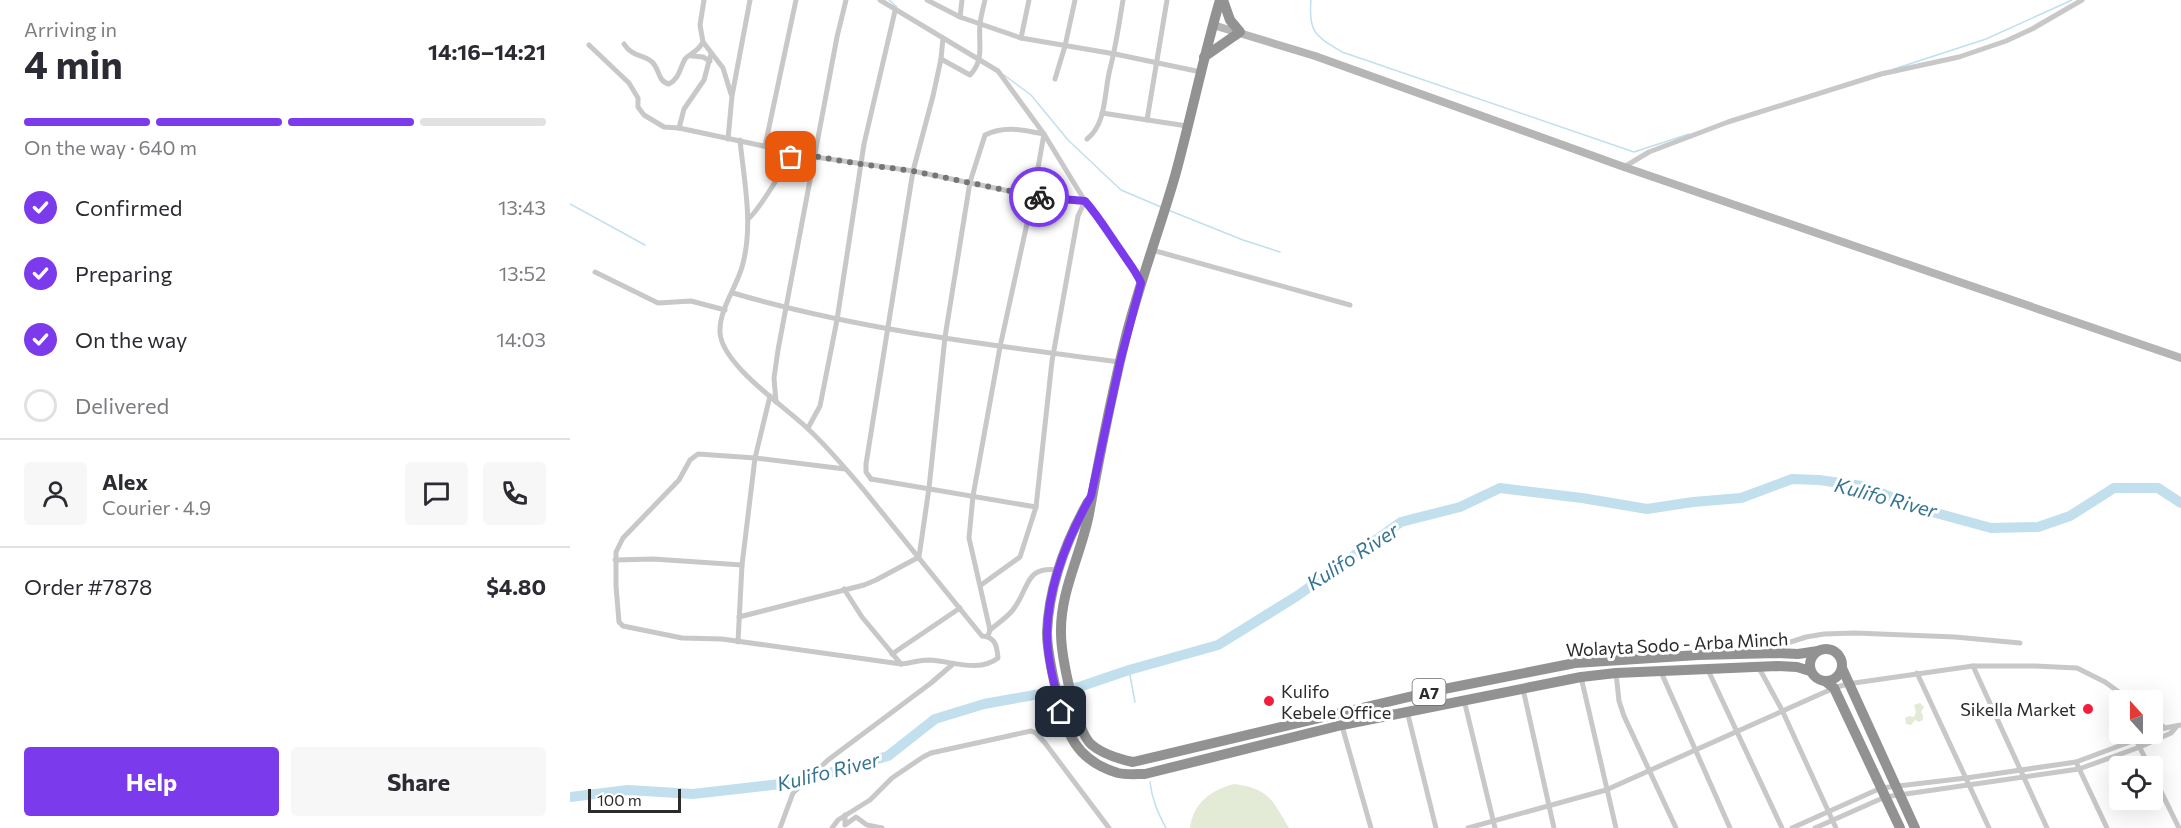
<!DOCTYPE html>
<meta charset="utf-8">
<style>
:root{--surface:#fff;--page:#f7f7f7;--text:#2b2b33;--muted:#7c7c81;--line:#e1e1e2;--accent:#7c3aed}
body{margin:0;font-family:Commissioner,sans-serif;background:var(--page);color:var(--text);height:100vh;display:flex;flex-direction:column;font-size:22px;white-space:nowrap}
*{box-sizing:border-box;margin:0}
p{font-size:20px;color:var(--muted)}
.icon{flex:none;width:33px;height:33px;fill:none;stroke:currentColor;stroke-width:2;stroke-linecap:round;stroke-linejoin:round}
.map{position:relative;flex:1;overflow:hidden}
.side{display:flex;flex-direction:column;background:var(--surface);width:570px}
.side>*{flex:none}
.needle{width:39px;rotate:339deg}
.tools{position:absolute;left:1539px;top:690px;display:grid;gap:12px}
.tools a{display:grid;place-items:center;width:54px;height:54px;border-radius:6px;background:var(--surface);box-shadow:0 6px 24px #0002;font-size:30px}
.scale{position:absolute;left:18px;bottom:15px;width:93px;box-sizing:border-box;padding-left:6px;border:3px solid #2b2b2b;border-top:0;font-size:16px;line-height:21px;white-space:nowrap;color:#2b2b2b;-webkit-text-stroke:4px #fff;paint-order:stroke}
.pin{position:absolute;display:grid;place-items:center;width:51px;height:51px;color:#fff;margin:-26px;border-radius:12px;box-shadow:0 3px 9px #0006}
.courier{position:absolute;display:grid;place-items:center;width:60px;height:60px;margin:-30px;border:4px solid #7c3aed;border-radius:50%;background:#fff;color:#222;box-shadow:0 2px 8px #0007}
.headline em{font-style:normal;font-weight:700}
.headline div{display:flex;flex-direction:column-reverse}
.headline{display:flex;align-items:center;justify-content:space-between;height:102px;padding:0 24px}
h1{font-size:39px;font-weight:700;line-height:45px}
.bar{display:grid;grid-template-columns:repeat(4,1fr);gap:9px 6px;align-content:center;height:72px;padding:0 24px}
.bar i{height:8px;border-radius:4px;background:var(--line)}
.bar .on{background:var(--accent)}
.bar p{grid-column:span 4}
.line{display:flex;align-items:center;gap:15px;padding:0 24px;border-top:2px solid var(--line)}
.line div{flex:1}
.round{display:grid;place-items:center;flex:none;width:63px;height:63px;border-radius:6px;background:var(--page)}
ol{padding:0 24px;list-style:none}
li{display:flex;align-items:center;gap:18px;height:66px}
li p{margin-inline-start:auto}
li .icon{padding:6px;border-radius:50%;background:var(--accent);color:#fff;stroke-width:4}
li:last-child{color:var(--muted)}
li i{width:33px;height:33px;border:3px solid var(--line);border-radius:50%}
.action{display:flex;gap:12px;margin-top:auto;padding:12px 24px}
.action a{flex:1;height:69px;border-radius:6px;background:var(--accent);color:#fff;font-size:24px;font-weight:700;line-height:69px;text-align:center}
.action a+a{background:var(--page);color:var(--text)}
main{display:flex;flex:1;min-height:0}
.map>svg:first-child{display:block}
</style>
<main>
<section class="side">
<div class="headline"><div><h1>4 min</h1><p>Arriving in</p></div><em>14:16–14:21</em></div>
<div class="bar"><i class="on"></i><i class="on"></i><i class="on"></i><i></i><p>On the way · 640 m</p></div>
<ol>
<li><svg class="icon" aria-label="check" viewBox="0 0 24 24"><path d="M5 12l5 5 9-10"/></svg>Confirmed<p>13:43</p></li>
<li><svg class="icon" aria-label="check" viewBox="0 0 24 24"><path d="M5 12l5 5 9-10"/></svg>Preparing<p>13:52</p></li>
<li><svg class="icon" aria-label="check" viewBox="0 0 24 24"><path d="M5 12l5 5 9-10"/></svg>On the way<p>14:03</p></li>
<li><i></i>Delivered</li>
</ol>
<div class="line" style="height:108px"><a class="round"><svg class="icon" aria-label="person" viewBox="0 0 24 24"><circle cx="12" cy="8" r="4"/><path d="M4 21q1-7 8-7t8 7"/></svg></a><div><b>Alex</b><p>Courier · 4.9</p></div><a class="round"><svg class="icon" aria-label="chat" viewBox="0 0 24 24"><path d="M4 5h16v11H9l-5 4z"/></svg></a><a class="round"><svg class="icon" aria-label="phone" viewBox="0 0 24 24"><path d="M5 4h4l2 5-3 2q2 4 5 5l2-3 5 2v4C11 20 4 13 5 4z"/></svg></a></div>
<div class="line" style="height:78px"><div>Order #7878</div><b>$4.80</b></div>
<div class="action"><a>Help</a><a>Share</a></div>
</section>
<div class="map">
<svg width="1611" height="828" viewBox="0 0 1611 828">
<rect width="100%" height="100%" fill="#fff"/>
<g fill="#e3ebd7">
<path d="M1350,703l4,4 -3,5 2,3v5l-4,2 -4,-2 -4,5 -5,-1 -1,-6 4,-2 5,1 2,-5 -2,-7z"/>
<path d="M664,784c35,5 38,15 55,44h-99c3,-25 21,-38 44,-44z"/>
</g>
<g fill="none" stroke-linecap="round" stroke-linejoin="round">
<g stroke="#c1dfed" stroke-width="1.5">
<path d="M319,0l8,7"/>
<path d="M741,0c-3,33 5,36 31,52l292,100 55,-18"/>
<path d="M1324,69l92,-30 86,-39"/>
<path d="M434,75l27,20 37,45 53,50 40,17"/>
<path d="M0,204l75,41"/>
<path d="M598,210l75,30 37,12"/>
<path d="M559,670l6,32"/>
<path d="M580,782c2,18 8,31 16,46"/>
</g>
<path stroke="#c1dfed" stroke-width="10" d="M0,797l58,-7 65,4 105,-12 90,-26 47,-37 49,-15 95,-17 50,-17 89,-25 79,-49 104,-74 59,-15 40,-19 82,10 65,11 46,-7 48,-4 51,-19 27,1 43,6 63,24 66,18 47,-1 32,-11 44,-28h44l23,15"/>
<g stroke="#c8c8c8" stroke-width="5">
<path d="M134,0l-4,25 3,17 20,26 8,26"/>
<path d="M310,0l118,71 46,63 41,67 14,16 24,38 6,5 11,22"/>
<path d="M357,0l33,17 2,-17"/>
<path d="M390,17l61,21 94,16 86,18"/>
<path d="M451,38l8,-38"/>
<path d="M54,44c9,14 20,10 28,18 8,7 5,19 17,22 10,-5 11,-16 16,-25 5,-6 12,-6 18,-17"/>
<path d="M19,45l40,38 9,15v9l6,8 20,12 15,1 136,29 98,14 120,25 52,5"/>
<path d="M122,56l11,1 7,4"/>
<path d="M371,59l29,16c15,-15 8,-32 10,-51 1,-8 3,-16 5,-24"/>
<path d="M485,79l10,-33 10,-46"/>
<path d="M532,113l85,13"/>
<path d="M577,120l20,-120"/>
<path d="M109,128l5,-19 20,-29 7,-26"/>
<path d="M158,139l4,-43 18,-96"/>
<path d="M517,139c20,-15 17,-48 23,-70 6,-23 9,-45 13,-69"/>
<path d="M170,140c4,42 14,85 2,127 -6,21 -23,43 -22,65 1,32 64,74 87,96 20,18 38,40 56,61l119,147c14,1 15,11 16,22 -19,15 -47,3 -69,2 -9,0 -19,3 -28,4l-179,-25 -40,-1 -59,-12 -4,-4 -3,-36v-34l7,-14 56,-58 11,-20 8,-6 57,4 90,11"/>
<path d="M195,146l31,-146"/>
<path d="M1054,167l25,-15 79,-30 153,-48 78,-17 47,-16 26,-12 50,-29"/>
<path d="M179,218c8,-6 41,-57 42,-67"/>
<path d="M582,250l198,55"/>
<path d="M25,272l63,31 33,-2 34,9"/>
<path d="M163,293c126,37 257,52 387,69"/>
<path d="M206,402l-2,-24 4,-28 59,-313 9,-37"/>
<path d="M238,428l12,-22 17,-86 27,-176 31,-133"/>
<path d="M301,479l-5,-7v-8l47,-293 20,-75 8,-37 2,-21"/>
<path d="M301,479l165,28"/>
<path d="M45,560l38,-1 89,6"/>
<path d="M411,585l39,-28 16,-50 16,-146 26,-145 7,-15"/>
<path d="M274,589l18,28 39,47"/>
<path d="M169,617l125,-32 12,-5 43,-23 10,-69 16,-151 25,-155 15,-47c19,-10 39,-5 59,-1"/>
<path d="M420,630c7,-6 16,-12 22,-19 18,-21 11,-46 47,-41"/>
<path d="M418,636l2,-6 -21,-92 4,-42 27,-149 33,-151 11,-62"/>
<path d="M168,642l4,-77 13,-107 15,-62"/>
<path d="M1199,649l37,-12 18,-3 31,-1 100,4 65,6"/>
<path d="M322,654l68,-46"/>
<path d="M1403,666l74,162"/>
<path d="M1189,668l23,42 54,118"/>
<path d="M1138,670l74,158"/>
<path d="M1091,672l69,156"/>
<path d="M1046,673l3,28 5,15 52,112"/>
<path d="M1347,673l72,155"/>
<path d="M1011,677l35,151"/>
<path d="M953,689l31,139"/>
<path d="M894,700l31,128"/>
<path d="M837,711l29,117"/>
<path d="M1582,718l13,10"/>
<path d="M772,726l29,102"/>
<path d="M1582,733l13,-5 16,-3"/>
<path d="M1568,744l11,22"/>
<path d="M1506,762l31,66"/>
<path d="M1582,773l27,55"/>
<path d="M275,815v10l11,-8 11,8 15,3"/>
<path d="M210,828l13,-35 35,-33 103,-77 22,-19"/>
<path d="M262,828l6,-8 32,-20 22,-22 31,-21 8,-4 100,-22 5,2 9,10 64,85"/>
<path d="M898,828l138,-38 228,-102 13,-4 126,-18h62l42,2 28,14 25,18"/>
<path d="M1222,828l89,-40 85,-10 110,-16 75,-28"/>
<path d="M1245,828l70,-31 194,-28 61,-22 31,-14 6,-7"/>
</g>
<path stroke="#b5b5b5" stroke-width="8" d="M643,25l102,31 309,111 557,191"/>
<g stroke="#929292" stroke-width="10">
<path d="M650,0c-17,58 -29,118 -45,176 -15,52 -34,103 -48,156 -15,60 -27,121 -38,182 -8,41 -29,77 -28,119 0,21 15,100 31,112 12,10 27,14 41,17l301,-71 141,-28 123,-8 79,-2 21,1 20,-3"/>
<path d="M634,57l36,-25 -10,-12 -7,-20"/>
<path d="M518,502c-22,39 -39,85 -41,130 0,21 6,43 10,63 9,39 20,66 61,78 8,2 19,1 27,1l197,-49 239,-48 35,-4 161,-7 20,1 13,4"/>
<circle cx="1256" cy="665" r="16"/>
<path d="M1272,668l73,160"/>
<path d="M1255,681l9,7 66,140"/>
</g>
</g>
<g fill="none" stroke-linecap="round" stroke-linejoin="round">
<path stroke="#757575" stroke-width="6" stroke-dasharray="0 10.8" d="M221,157v-5l69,12 53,7 126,26"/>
<path stroke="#7c3aed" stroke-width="8" d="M469,197l46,4c14,16 24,33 36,50 7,11 15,20 20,32l-21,79 -29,134c-23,41 -43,90 -44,137 0,27 8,53 14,79"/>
</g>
<g fill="#f21e3b" stroke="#fff" stroke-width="2">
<circle cx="699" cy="701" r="6"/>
<circle cx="1518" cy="709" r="6"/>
</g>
<g text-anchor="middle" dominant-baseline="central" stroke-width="6" stroke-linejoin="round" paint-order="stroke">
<rect fill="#fff" stroke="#6b6b6b" stroke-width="1.5" x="842.5" y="679" width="33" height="26" rx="4.5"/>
<g font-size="16" font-weight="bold" fill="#2b2b2b">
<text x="859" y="692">A7</text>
</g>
<g font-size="18" fill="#2b2b2b" stroke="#fff">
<text transform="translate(1107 644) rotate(-3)">Wolayta Sodo - Arba Minch</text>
</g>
<g font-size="18" fill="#2b2b2b" stroke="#fff" text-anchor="start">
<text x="711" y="691">Kulifo<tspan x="711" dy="21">Kebele Office</tspan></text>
<text x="1506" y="709" text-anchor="end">Sikella Market</text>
</g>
<g font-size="20" font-style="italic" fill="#357492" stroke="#fff">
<text transform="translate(1316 497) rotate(15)">Kulifo River</text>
<text transform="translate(782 556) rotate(-33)">Kulifo River</text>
<text transform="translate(258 771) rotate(-14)">Kulifo River</text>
</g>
</g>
</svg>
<div class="tools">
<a><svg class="needle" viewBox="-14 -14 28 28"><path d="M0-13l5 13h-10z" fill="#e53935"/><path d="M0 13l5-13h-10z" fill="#7c7c81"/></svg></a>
<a><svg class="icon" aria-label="locate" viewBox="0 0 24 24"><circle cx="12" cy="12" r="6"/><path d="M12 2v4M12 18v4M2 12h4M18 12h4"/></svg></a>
</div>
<div class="scale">100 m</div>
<div class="pin" style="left:221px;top:157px;background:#ea580c"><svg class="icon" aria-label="bag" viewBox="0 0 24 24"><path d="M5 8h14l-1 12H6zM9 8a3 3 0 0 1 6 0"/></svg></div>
<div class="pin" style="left:491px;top:712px;background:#1f2937"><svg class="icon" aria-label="home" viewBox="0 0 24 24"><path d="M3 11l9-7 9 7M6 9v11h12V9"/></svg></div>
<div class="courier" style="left:469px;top:197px"><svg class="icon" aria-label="bike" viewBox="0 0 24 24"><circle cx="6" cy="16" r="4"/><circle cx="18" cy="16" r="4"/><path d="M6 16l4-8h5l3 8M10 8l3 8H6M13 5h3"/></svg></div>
</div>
</main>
